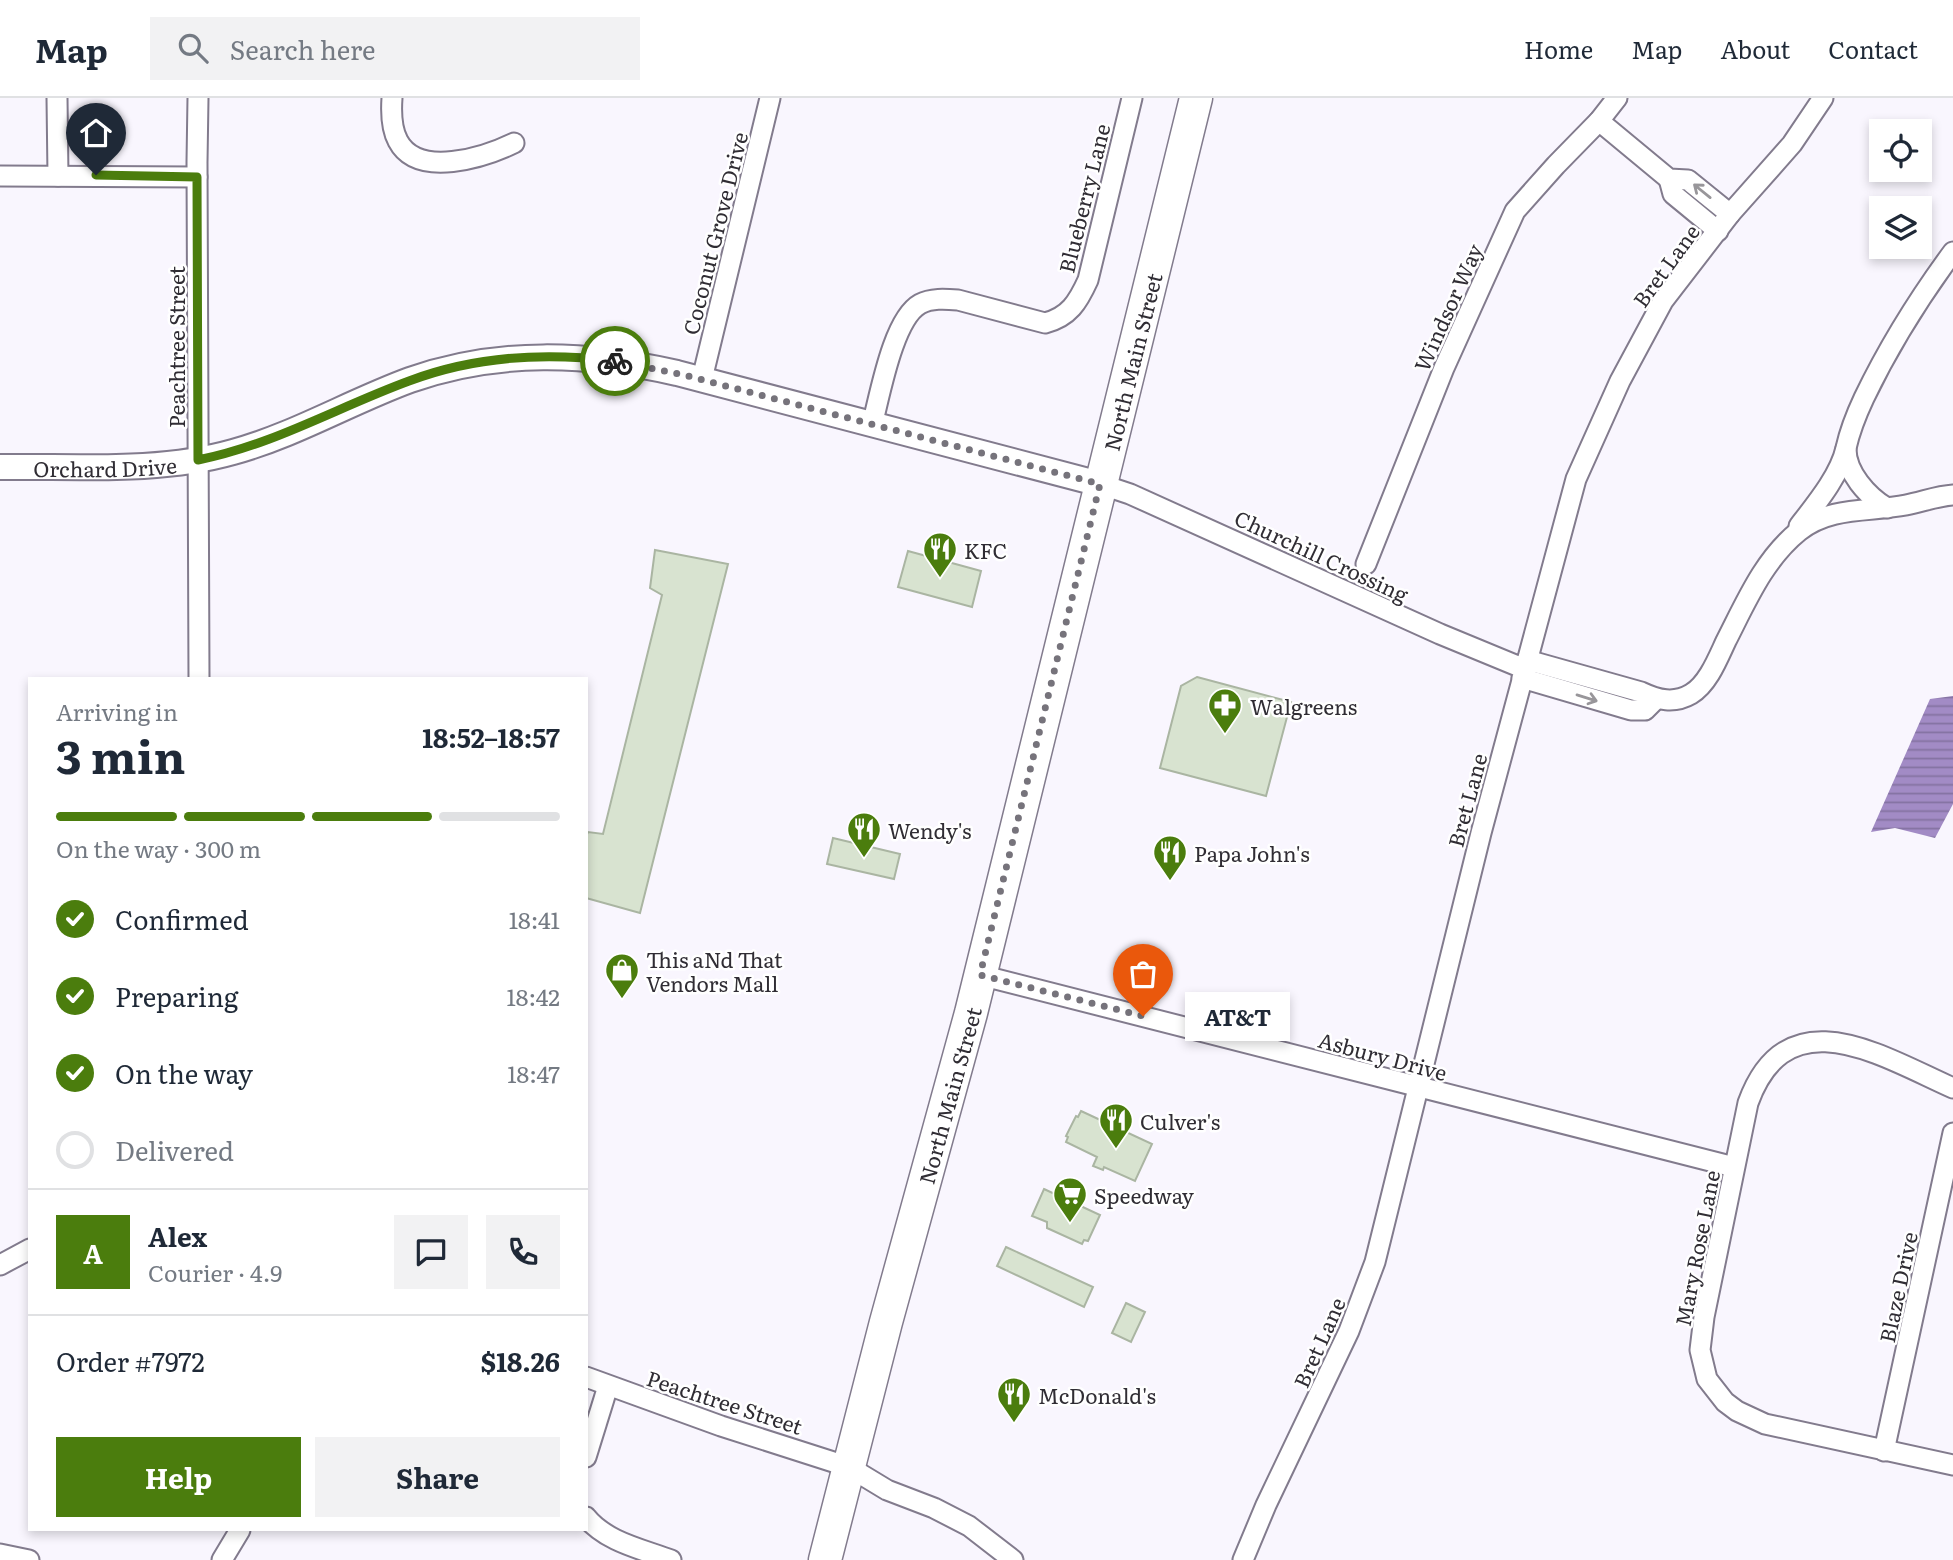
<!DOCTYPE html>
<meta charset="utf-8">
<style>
:root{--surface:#fff;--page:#f2f2f3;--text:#1f2937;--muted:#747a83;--line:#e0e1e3;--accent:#4b7d0d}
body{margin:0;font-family:Literata,serif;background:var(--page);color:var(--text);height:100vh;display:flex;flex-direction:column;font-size:26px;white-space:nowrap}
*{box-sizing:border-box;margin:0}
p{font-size:23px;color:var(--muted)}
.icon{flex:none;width:38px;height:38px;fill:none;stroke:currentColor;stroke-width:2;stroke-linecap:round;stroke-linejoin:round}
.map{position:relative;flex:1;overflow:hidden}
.details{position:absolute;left:28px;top:579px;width:560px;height:854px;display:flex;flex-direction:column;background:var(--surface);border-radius:0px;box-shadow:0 4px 10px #0003}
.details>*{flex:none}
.tools{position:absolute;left:1869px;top:21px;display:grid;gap:14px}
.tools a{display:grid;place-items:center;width:63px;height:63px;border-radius:0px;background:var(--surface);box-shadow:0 4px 10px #0003;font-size:35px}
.pin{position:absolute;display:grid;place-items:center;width:60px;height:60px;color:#fff;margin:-72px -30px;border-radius:50% 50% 50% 0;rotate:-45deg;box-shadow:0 0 7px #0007}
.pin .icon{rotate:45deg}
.courier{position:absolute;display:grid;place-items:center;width:70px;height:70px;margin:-35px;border:5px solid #4b7d0d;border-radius:50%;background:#fff;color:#222;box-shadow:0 2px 9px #0007}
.bubble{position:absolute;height:49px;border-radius:0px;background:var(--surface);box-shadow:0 4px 10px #0003;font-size:23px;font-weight:700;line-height:49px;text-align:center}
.headline em{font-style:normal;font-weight:700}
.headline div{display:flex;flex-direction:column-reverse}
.headline{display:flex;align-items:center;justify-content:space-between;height:119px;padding:0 28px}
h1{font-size:46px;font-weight:700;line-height:52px}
.bar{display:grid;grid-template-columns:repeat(4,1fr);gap:10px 7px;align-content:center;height:84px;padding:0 28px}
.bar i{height:9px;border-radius:5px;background:var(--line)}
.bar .active{background:var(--accent)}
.bar p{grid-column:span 4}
.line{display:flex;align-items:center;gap:18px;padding:0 28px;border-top:2px solid var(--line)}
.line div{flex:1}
.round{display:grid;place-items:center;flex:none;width:74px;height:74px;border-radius:0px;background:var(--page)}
ol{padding:0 28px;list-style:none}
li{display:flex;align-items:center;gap:21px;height:77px}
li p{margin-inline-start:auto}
li .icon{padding:7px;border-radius:50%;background:var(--accent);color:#fff;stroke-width:4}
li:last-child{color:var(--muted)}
li i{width:38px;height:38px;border:4px solid var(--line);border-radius:50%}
.primary-button{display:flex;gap:14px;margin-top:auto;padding:14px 28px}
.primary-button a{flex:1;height:80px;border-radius:0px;background:var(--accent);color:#fff;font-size:28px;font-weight:700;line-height:80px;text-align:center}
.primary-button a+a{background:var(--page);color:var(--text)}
header{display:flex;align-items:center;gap:42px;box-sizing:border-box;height:98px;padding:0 35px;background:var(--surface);border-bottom:2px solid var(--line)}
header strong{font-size:33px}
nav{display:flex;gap:38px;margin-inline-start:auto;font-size:24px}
.search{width:490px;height:63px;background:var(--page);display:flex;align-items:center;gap:18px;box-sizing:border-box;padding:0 24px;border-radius:0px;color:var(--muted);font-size:26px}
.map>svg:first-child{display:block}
</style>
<header>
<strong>Map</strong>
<div class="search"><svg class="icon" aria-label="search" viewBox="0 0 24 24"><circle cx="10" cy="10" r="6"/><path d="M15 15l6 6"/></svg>Search here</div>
<nav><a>Home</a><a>Map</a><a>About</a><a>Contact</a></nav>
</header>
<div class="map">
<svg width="1953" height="1462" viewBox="0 0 1953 1462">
<defs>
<pattern id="water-rules" width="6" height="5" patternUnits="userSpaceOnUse" patternTransform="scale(1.75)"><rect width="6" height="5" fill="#a28bc5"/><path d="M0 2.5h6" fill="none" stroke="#8472a1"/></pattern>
</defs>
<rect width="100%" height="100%" fill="#f9f6fe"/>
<path fill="url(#water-rules)" d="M1953,598v108l-18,34 -40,-10 -24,4 59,-133z"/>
<g fill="#d8e3d0" stroke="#aab5a2" stroke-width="2">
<path d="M655,452l73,14 -88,349 -54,-15v-61l2,-5 15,2 59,-239 -12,-7z"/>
<path d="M908,453l73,20 -9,36 -74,-20z"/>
<path d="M1197,579l94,25 -25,94 -106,-28 21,-82z"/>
<path d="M833,740l67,16 -6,25 -67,-15z"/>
<path d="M1081,1013l71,33 -17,37 -31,-14 -1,3 -10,-4 4,-9 -31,-15 2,-5 -2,-1 10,-20 2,1z"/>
<path d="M1044,1091l56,26 -12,26 -4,-1 -2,4 -35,-16v-6l-15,-6z"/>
<path d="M1006,1149l87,40 -9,20 -87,-41z"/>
<path d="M1126,1205l19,9 -14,30 -19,-9z"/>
</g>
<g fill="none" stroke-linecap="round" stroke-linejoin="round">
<g stroke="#827b8d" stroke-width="23">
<g id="minor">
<path d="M57,0l1,78"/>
<path d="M198,0l-1,64 2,517"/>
<path d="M392,0c-1,14 -1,30 6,43 20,38 87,16 116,2"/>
<path d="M1599,23l70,58 19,1 42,34"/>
<path d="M0,78l197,1"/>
<path d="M1669,81l4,15 45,37"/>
<path d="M702,281l68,-281"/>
<path d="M872,327c8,-30 21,-106 48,-121 11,-6 25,-5 38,-4l87,23c24,-6 33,-21 43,-43l44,-182"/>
<path d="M1846,351c0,23 21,47 41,59"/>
<path d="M1100,386l30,10 310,140 85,35"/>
<path d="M1799,428c17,-22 41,-51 47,-78 4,-18 10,-33 18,-50 25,-52 55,-100 89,-146"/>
<path d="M1366,466l78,-196 71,-157 41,-46 43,-44 18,-23"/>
<path d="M1527,562l114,32c17,8 33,12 50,2 17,-10 27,-36 35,-53 20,-39 38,-82 73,-110 31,-25 71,-19 107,-26 16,-3 31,-9 47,-10"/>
<path d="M1522,580l109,32h14l11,-11"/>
<path d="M980,877l754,192"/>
<path d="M1953,990c-72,-32 -166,-93 -205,15l-44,214 -4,33 7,29 18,23 12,9 28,13 188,41"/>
<path d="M0,1167l30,-16"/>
<path d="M586,1279l135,49 128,41 38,23 47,18 35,18 44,34"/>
<path d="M1884,1353l69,-318"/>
<path d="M586,1359l22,-71"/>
<path d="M586,1419c20,25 56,32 85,43"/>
<path d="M0,1456l29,6"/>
<path d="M222,1462l18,-30"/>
<path d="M1243,1462l23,-55 83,-174 26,-69 106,-429 95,-354 44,-98 43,-80 67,-87 62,-70 31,-46"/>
</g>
</g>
<g stroke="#827b8d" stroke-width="28">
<g id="tertiary">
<path id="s1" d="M0,369c76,-1 159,6 233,-15 62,-17 117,-50 177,-72 88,-31 178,-27 267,-7l423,111"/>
</g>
</g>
<g stroke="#827b8d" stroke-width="35">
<g id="primary">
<path id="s2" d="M825,1462l61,-238 85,-309 225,-915"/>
</g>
</g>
<use href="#minor" stroke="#fff" stroke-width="19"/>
<use href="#tertiary" stroke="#fff" stroke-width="24"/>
<use href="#primary" stroke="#fff" stroke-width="32"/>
</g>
<defs><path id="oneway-shaft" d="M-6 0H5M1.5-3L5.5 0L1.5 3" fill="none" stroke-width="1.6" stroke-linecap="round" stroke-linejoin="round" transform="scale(1.75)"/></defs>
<g stroke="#98969a">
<use href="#oneway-shaft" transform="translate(1702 93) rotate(-141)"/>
<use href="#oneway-shaft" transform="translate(1587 600) rotate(17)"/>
</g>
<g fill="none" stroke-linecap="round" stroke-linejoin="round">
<path stroke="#76737b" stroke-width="7" stroke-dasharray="0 12.6" d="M615,263l69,14 416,109 -120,491 163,41"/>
<path stroke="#4b7d0d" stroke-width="9" d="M96,77l101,2 1,283c75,-15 140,-53 211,-79 66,-25 135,-29 206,-20"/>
</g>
<defs>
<g id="restaurant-pin" transform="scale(1.75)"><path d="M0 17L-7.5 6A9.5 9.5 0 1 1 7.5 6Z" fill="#4b7d0d" stroke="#fff"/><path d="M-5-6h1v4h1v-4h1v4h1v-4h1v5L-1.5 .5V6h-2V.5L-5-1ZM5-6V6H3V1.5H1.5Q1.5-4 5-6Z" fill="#fff"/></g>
<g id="pharmacy-pin" transform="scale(1.75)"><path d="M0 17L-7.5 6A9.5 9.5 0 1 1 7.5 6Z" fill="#4b7d0d" stroke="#fff"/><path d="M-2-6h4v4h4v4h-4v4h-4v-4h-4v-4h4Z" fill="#fff"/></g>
<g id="shop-pin" transform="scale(1.75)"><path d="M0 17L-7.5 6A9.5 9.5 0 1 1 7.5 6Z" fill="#4b7d0d" stroke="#fff"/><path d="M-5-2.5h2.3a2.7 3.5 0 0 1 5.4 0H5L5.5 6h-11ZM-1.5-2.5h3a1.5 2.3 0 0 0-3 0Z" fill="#fff"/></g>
<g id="supermarket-pin" transform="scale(1.75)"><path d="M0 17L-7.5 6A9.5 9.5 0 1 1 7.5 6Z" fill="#4b7d0d" stroke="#fff"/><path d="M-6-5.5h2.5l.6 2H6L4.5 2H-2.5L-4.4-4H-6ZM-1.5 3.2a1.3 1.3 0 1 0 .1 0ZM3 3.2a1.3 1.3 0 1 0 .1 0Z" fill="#fff"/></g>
</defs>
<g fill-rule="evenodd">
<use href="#restaurant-pin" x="940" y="451"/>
<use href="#pharmacy-pin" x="1225" y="607"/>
<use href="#restaurant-pin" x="864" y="731"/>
<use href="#restaurant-pin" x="1170" y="754"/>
<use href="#shop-pin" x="622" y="872"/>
<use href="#restaurant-pin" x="1116" y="1022"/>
<use href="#supermarket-pin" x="1070" y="1096"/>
<use href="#restaurant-pin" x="1014" y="1296"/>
</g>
<g text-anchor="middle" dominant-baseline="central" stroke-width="5" stroke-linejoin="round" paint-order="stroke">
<g font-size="21" fill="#302d34" stroke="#fff">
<text transform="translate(1083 100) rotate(-76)">Blueberry Lane</text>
<text transform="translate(714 135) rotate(-76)">Coconut Grove Drive</text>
<text transform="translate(1665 167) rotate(-54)">Bret Lane</text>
<text transform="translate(1447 209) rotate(-66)">Windsor Way</text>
<text transform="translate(175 249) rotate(-90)">Peachtree Street</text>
<text stroke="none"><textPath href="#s2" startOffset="1237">North Main Street</textPath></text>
<text stroke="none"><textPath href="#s1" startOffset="105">Orchard Drive</textPath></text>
<text transform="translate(1322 457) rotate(25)">Churchill Crossing</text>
<text transform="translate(1466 702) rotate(-75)">Bret Lane</text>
<text transform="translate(1383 957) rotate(15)">Asbury Drive</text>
<text stroke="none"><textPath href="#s2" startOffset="481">North Main Street</textPath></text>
<text transform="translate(1696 1150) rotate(-79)">Mary Rose Lane</text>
<text transform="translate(1897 1189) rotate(-78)">Blaze Drive</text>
<text transform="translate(1318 1244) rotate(-66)">Bret Lane</text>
<text transform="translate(725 1303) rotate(18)">Peachtree Street</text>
</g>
<g font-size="21" fill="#302d34" stroke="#fff" text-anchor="start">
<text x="964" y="451">KFC</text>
<text x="1250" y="607">Walgreens</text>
<text x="888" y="731">Wendy's</text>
<text x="1194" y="754">Papa John's</text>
<text x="646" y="860">This aNd That<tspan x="646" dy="24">Vendors Mall</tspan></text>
<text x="1140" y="1022">Culver's</text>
<text x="1094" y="1096">Speedway</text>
<text x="1038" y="1296">McDonald's</text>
</g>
</g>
</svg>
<div class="tools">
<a><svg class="icon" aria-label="locate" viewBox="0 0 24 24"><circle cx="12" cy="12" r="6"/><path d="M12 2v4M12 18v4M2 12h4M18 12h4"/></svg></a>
<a><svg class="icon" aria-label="layers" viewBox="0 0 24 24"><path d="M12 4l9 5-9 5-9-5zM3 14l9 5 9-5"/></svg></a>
</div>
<div class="pin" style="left:1143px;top:918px;background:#ea580c"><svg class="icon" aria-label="bag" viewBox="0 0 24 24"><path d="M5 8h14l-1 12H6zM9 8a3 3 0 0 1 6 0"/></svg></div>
<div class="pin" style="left:96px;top:77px;background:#1f2937"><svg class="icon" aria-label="home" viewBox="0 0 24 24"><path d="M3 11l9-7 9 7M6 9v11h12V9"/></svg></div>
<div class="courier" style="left:615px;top:263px"><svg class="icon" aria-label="bike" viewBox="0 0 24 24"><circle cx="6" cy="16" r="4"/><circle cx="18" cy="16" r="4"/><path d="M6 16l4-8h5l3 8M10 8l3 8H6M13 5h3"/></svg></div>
<div class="bubble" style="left:1185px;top:894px;width:105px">AT&amp;T</div>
<section class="details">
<div class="headline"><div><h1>3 min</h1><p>Arriving in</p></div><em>18:52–18:57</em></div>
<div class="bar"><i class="active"></i><i class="active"></i><i class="active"></i><i></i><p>On the way · 300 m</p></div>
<ol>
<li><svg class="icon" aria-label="check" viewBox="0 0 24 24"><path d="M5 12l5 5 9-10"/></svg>Confirmed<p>18:41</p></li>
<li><svg class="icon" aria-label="check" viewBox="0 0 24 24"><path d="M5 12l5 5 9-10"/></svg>Preparing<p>18:42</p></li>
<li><svg class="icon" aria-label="check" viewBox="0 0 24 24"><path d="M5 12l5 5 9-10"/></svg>On the way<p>18:47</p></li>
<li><i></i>Delivered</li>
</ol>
<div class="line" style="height:126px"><b class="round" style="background:var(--accent);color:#fff">A</b><div><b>Alex</b><p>Courier · 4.9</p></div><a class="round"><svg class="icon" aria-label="chat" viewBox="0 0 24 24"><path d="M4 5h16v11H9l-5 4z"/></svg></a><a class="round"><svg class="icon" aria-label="phone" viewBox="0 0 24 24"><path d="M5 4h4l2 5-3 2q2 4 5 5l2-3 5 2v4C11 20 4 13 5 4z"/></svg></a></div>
<div class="line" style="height:91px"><div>Order #7972</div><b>$18.26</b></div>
<div class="primary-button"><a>Help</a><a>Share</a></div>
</section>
</div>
